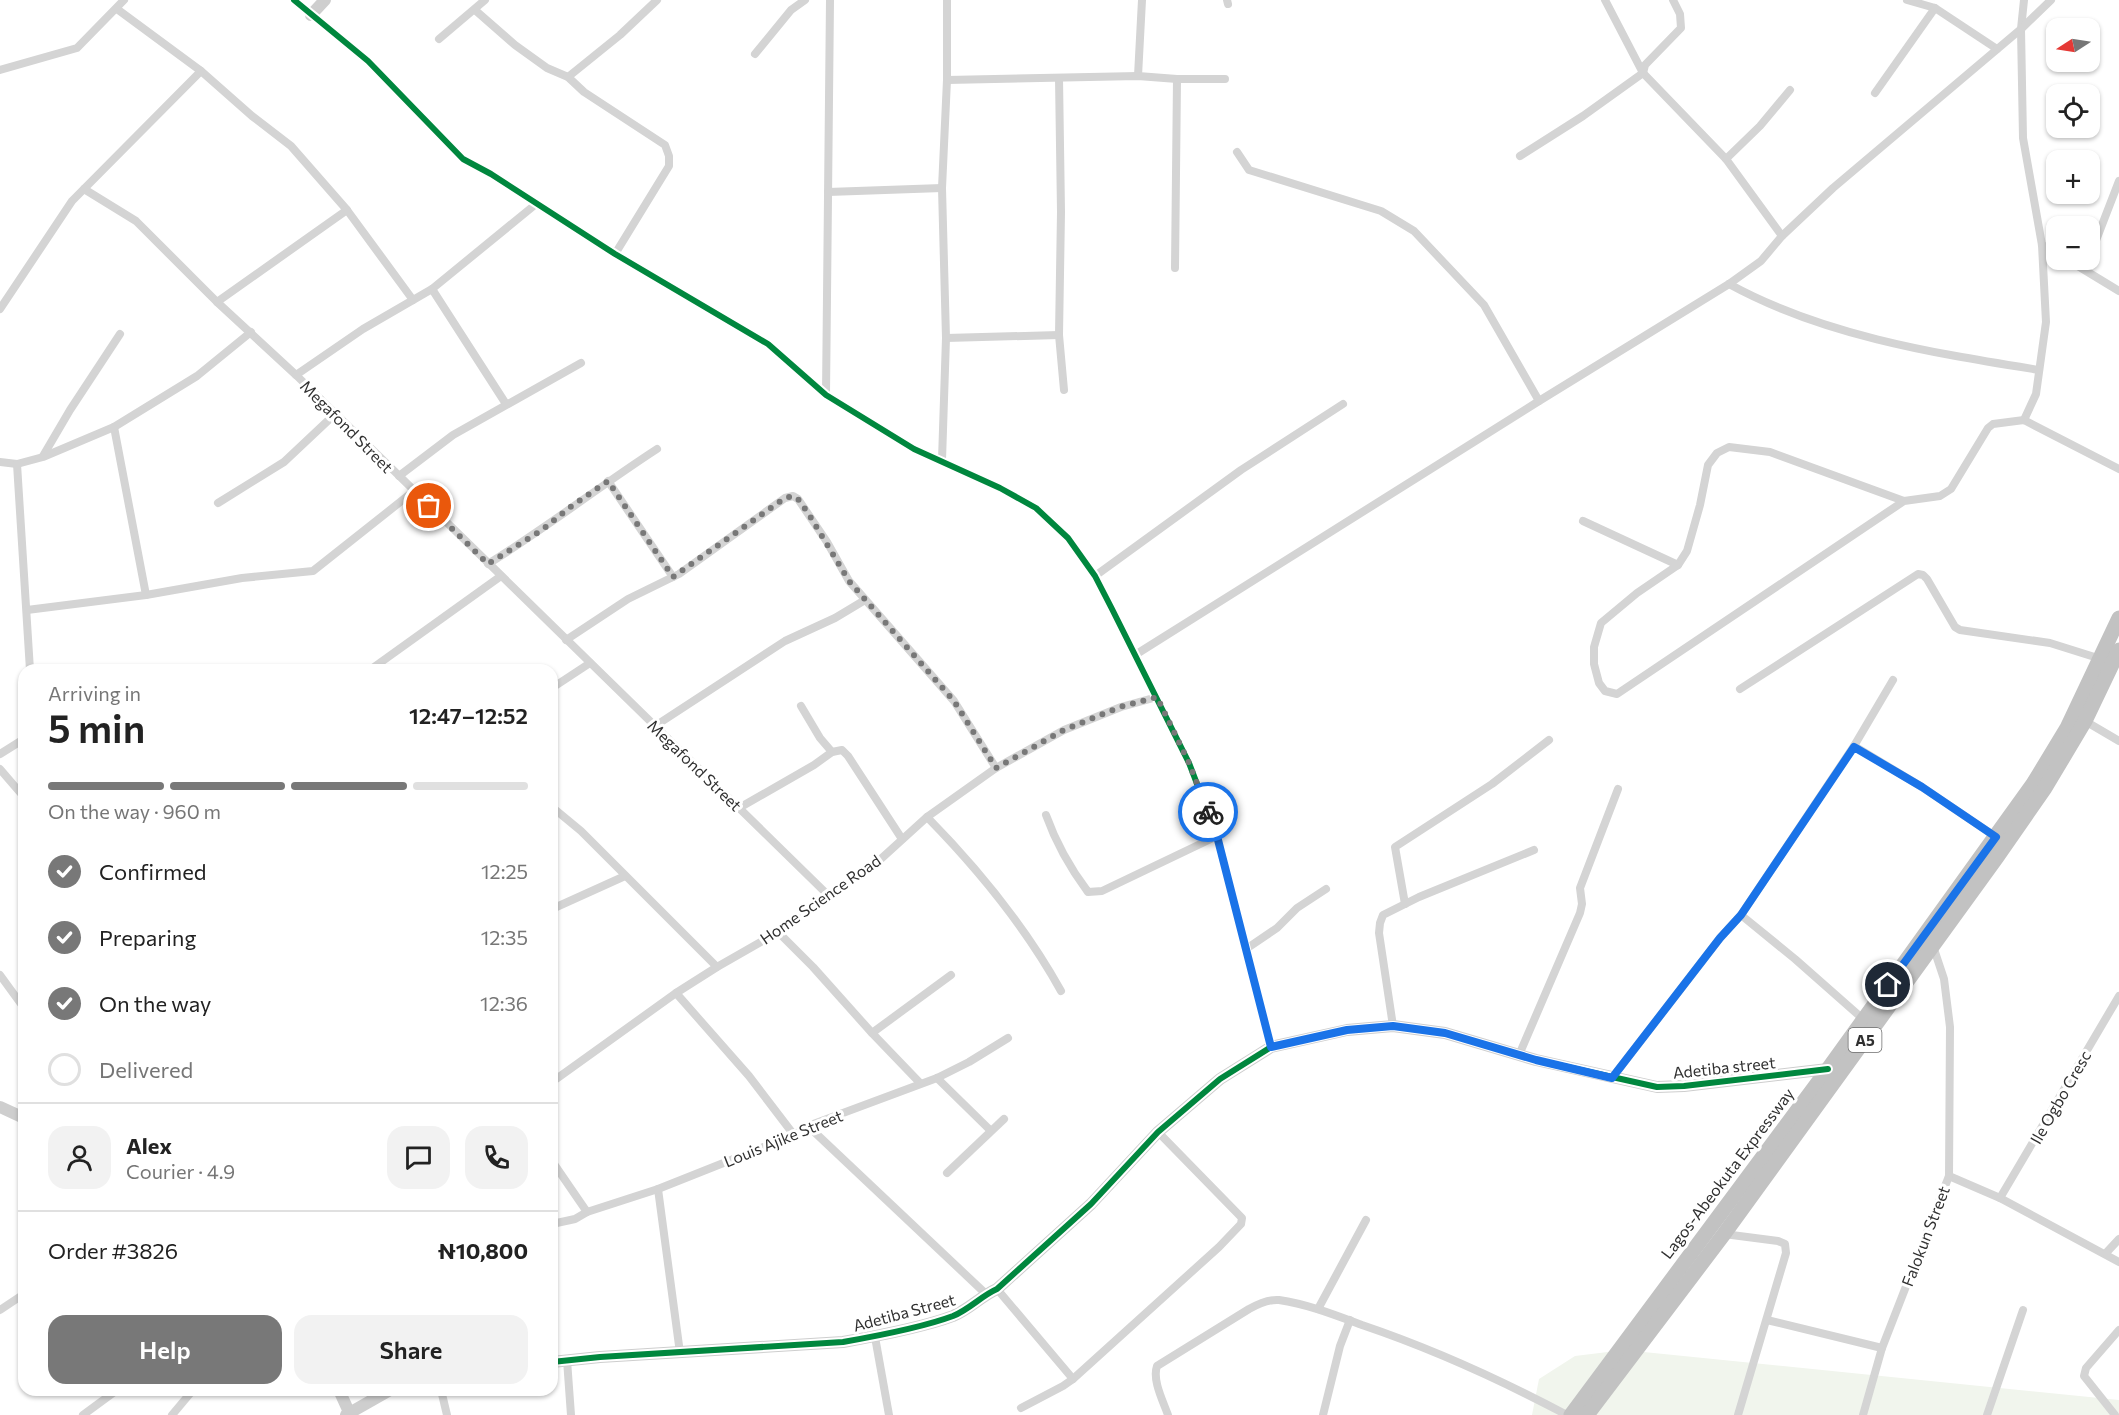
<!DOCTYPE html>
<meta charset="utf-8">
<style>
:root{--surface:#fff;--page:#f2f2f2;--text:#222;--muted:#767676;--line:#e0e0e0;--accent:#787878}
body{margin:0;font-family:Commissioner,sans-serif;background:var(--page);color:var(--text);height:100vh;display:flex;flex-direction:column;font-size:22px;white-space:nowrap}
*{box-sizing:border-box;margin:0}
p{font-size:20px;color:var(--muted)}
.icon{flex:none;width:33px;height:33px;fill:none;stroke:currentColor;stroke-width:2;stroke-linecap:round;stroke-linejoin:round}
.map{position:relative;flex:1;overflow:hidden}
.side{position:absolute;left:18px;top:664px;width:540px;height:732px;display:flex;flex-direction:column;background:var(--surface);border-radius:18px;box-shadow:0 2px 4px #0004}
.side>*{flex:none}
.needle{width:39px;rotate:258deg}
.controls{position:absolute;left:2046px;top:18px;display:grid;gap:12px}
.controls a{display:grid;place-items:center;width:54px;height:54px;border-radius:12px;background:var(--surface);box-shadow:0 2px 4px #0004;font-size:30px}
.pin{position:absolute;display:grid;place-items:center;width:51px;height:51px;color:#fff;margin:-26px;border:3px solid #fff;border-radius:50%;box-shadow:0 2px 6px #0007}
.courier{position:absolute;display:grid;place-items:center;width:60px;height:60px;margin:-30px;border:4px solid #1a73e8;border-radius:50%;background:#fff;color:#222;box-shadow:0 2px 8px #0007}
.headline em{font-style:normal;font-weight:600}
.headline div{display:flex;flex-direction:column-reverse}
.headline{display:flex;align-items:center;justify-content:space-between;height:102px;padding:0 30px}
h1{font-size:39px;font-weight:600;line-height:45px}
.bar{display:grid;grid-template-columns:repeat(4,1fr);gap:9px 6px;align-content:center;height:72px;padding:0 30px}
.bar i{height:8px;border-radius:4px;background:var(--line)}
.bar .on{background:var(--accent)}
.bar p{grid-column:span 4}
.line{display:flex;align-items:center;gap:15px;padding:0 30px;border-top:2px solid var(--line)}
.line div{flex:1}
.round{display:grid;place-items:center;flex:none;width:63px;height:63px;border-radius:18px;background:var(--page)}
ol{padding:0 30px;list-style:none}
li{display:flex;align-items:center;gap:18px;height:66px}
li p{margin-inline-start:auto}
li .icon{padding:6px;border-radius:50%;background:var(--accent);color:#fff;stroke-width:4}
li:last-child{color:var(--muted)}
li i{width:33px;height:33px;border:3px solid var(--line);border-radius:50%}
.action{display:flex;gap:12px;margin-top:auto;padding:12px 30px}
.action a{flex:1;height:69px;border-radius:18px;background:var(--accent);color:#fff;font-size:24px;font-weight:600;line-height:69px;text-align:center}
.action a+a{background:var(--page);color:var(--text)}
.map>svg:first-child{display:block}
</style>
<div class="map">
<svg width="2119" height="1415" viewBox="0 0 2119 1415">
<rect width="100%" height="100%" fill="#fff"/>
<path fill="#f1f5ed" d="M1624,1350l495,50v15h-587l7,-36 36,-23z"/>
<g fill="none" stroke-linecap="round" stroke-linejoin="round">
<g stroke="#d4d4d4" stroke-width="8">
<path d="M294,0l74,61 95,98 28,15 124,80 153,90 58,51 88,54 86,39 36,20 32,30 27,38 17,33 77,154 28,73 54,211"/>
<path d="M1227,0l1,4"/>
<path d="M1605,0l38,73 83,86 56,77"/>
<path d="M1907,0l28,8 62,41"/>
<path d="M2024,0l-3,29 2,109 19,107 4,77 -10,72 -12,26"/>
<path d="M117,9l84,62 51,45 39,30 56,64 66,90"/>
<path d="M475,10l40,35 32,23 21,9 16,15 81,53 4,11v10l-54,88"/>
<path d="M439,39l46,-39"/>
<path d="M755,54l36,-44 14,-10"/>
<path d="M0,70l77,-22 47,-48"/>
<path d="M1138,76l4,-76"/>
<path d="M568,77l52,-42 37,-35"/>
<path d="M1059,78l2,134 -2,123 5,55"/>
<path d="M947,80l191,-4 39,3h48"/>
<path d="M1875,93l60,-85"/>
<path d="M1237,152l12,18 132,41 33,20 70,74 55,96"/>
<path d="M1520,156l63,-40 60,-43 2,-8 36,-37 -1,-14 -7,-14"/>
<path d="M1726,159l34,-33 30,-36"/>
<path d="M84,189l52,32 81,81 79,73 533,521"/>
<path d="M828,192l114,-4"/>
<path d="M2042,245l14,8"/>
<path d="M2090,256l29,-75"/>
<path d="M2068,260l51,31"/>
<path d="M1175,268l2,-189"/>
<path d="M1729,284c95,52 205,69 310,86"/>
<path d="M432,289l74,115"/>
<path d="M217,302l130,-92"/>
<path d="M0,309l72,-108 129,-130"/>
<path d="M946,338l113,-3"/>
<path d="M296,375l67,-46 69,-40 104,-85"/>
<path d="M826,395l4,-395"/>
<path d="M114,427l32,168"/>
<path d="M43,456l27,-46 50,-76"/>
<path d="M942,460l4,-122 -4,-150 5,-108v-80"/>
<path d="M0,462l17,2 26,-7 71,-30 83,-51 54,-44"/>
<path d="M17,464l13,206"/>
<path d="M399,476l54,-41 128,-72"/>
<path d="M608,481l65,96"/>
<path d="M1904,501l-134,-49 -41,-5 -12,6 -9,12 -8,40 -13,46 -9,14 -41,28 -36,30 -7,24v17l5,19 6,8 12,3 287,-193 36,-5 11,-7 37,-61 5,-4 31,-4 95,49"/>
<path d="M218,503l66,-41 51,-48"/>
<path d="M1583,521l95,44"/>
<path d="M488,564c58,-36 112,-78 169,-115"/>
<path d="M1095,576l146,-106 102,-66"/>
<path d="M27,610l119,-15 96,-17 71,-7 101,-80"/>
<path d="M566,640l62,-41 51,-25 106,-76 8,-2 5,3 29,43 22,39 105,120 42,67"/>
<path d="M1135,655l404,-254 190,-117 32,-23 21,-25 51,-48 188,-159 30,-29"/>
<path d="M370,670l131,-94"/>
<path d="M552,688l38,-25"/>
<path d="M1740,689l178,-115 5,1 4,4 28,48 5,3 90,13 51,16"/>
<path d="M801,706l19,32 12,14"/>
<path d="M2085,721l34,20"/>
<path d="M655,726l130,-85 50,-23 30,-18"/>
<path d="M1854,746l68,41 74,50"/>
<path d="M0,754l24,-15"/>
<path d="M0,769l24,28"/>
<path d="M552,807l29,24 136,136"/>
<path d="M739,808l75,-43 18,-13 10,-2 6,6 54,83"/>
<path d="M1046,815c10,28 24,53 42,77l14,-1 115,-55"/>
<path d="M927,817c52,53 98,109 134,174"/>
<path d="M1405,904l-10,-57 97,-63 57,-44"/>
<path d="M552,909l73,-33"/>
<path d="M1741,915l54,44 68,60"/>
<path d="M778,932l35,35 59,66 48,50"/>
<path d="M1246,949l31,-21 20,-20 29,-19"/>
<path d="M0,975l24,33"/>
<path d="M676,993l73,83 45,59"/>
<path d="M1393,1026l-14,-93 1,-10 3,-8 36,-18 115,-47"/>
<path d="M872,1033l79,-58"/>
<path d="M1519,1055l61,-142 2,-9 -2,-16 38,-99"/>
<path d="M937,1078l53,52"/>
<path d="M1612,1078l108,-140 21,-23 113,-169 39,-66"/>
<path d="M552,1082l124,-89 41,-26 61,-35 94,-65 55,-50 69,-49 68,-38 57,-23 36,-10"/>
<path d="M808,1126l178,168"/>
<path d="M552,1161l35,51"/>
<path d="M947,1173l57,-54"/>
<path d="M1949,1176l51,22 119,64"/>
<path d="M658,1189l22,164"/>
<path d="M2000,1198l119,-202"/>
<path d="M552,1224l23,-5 12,-7 71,-23 136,-54 14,-9 129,-48 32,-16 39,-24"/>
<path d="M1724,1234l54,7 7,3 1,9 -48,162"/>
<path d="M2106,1253l13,-14"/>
<path d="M997,1289l76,90"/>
<path d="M1318,1309l48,-89"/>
<path d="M0,1310l24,-16"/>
<path d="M1767,1320l115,28"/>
<path d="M875,1337l14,78"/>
<path d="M567,1360l4,55"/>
<path d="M441,1390l6,25"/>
<path d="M1021,1408l42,-22 10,-7 146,-132 22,-23 1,-6 -84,-86"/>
<path d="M83,1415l34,-25"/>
<path d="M172,1415l21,-25"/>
<path d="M1168,1415c-5,-14 -16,-35 -11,-49l92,-57c9,-5 19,-10 30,-9 28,4 56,15 83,25 71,24 139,55 205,90"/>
<path d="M1323,1415l17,-69 10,-26"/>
<path d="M1863,1415l19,-67 67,-172 1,-149 -6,-48 -11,-33"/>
<path d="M1987,1415l36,-105"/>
<path d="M2115,1415l-31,-39 2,-8 33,-38"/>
</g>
<g stroke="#cecece" stroke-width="12">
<path d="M311,15l14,-15"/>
<path d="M0,1107l24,11"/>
<path d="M552,1362l48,-5 243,-15c34,-6 78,-14 110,-26 17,-7 28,-20 44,-27l94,-85 67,-72 62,-53 51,-32 76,-17 46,-4 52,7 91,27 121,27 27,-1 144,-17"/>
<path d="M339,1390l10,22"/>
<path d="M346,1415l44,-25"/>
</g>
<g stroke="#c2c2c2" stroke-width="15">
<path d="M1571,1415l257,-346 205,-285 34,-56 52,-110"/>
<path d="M1587,1415l137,-181 273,-377 48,-69 40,-67 34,-71"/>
</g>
<g stroke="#fff" stroke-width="10">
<g id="cycleway">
<path d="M294,0l74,61 95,98 28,15 124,80 153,90 58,51 88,54 86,39 36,20 32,30 27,38 17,33 77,154 28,73 54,211"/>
<path d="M552,1362l48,-5 243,-15c34,-6 78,-14 110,-26 17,-7 28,-20 44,-27l94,-85 67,-72 62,-53 51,-32 76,-17 46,-4 52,7 91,27 121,27 27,-1 144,-17"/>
</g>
</g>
<use href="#cycleway" stroke="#00873e" stroke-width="6"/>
</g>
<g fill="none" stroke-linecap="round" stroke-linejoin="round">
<path stroke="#787878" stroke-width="6" stroke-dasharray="0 10.8" d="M429,506l59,58 54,-34 27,-22 39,-27 65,96 112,-79 8,-2 5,3 10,14 41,68 105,120 42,67 68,-38 56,-23 37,-10 32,66 19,49"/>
<path stroke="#1a73e8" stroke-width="8" d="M1208,812l9,24 54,211 76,-17 46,-4 52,7 91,27 76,18 108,-140 21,-23 113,-168 68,40 74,50 -108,148"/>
</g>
<g text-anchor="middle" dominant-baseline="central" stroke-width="6" stroke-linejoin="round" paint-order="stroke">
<rect fill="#fff" stroke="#6e6e6e" stroke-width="1.5" x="1848.5" y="1028" width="33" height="24" rx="4.5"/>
<g font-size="15" font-weight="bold" fill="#303030">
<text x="1865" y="1040">A5</text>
</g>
<g font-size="16" fill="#303030" stroke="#fff">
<text transform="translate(347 426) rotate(45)">Megafond Street</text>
<text transform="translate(695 765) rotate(44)">Megafond Street</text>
<text transform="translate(820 899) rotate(-35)">Home Science Road</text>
<text transform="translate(1724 1067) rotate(-6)">Adetiba street</text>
<text transform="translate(2060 1097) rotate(-60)">Ile Ogbo Cresc</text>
<text transform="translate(783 1138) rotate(-22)">Louis Ajike Street</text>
<text transform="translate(1727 1173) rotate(-53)">Lagos-Abeokuta Expressway</text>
<text transform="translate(1925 1236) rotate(-69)">Falokun Street</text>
<text transform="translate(904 1312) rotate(-15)">Adetiba Street</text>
</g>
</g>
</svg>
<div class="controls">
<a><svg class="needle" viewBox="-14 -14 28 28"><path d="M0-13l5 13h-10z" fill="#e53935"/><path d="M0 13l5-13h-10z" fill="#767676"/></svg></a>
<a><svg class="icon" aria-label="locate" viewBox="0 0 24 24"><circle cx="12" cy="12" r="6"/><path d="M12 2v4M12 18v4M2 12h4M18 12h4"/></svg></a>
<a>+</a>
<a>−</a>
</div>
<div class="pin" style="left:429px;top:506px;background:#ea580c"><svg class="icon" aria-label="bag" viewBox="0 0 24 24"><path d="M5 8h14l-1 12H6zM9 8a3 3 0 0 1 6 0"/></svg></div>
<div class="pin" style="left:1888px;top:985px;background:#1f2937"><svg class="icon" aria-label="home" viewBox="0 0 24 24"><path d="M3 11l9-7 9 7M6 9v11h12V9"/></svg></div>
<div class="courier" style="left:1208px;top:812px"><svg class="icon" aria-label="bike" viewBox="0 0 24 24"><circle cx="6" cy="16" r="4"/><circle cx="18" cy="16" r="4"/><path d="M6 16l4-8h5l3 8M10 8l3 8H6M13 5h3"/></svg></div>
<section class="side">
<div class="headline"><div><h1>5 min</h1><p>Arriving in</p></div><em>12:47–12:52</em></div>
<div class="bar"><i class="on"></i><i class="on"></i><i class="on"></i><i></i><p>On the way · 960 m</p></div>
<ol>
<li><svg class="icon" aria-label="check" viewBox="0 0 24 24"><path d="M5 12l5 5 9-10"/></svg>Confirmed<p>12:25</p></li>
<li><svg class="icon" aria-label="check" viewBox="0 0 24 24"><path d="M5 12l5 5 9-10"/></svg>Preparing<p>12:35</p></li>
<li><svg class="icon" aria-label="check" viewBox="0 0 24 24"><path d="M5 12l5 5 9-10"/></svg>On the way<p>12:36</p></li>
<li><i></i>Delivered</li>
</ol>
<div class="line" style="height:108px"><a class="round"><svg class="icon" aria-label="person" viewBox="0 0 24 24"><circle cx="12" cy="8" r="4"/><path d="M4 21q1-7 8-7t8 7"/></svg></a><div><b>Alex</b><p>Courier · 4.9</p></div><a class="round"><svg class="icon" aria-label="chat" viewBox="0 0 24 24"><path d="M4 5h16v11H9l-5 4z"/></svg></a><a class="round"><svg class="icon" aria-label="phone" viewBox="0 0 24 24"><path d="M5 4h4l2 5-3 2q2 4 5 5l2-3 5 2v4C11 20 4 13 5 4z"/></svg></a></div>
<div class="line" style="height:78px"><div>Order #3826</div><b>₦10,800</b></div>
<div class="action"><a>Help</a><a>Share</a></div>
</section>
</div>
